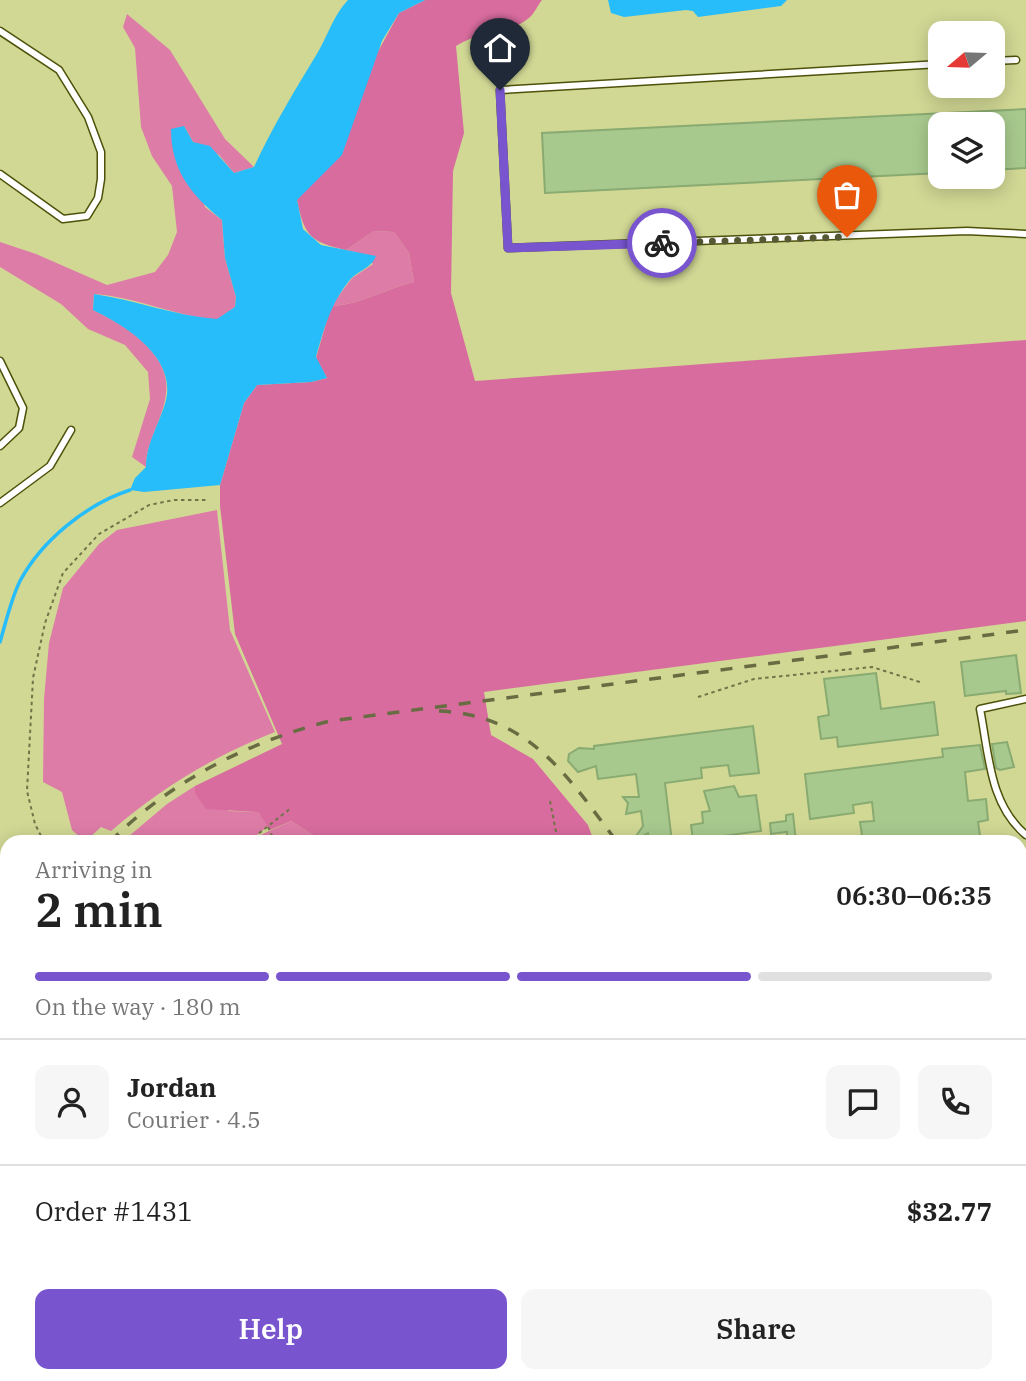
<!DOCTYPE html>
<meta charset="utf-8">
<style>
:root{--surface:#fff;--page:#f6f6f6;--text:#222;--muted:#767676;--line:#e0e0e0;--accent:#7855cf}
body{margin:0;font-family:"IBM Plex Serif",serif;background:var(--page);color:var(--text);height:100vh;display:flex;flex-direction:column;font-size:26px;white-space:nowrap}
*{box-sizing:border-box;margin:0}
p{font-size:23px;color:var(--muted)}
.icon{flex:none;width:38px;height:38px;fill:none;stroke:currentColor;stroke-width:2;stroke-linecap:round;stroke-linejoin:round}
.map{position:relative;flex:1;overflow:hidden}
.side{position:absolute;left:0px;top:835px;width:1027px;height:548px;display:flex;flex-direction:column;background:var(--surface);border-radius:21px 21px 0 0;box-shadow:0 4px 18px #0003}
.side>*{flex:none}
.needle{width:46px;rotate:251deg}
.controls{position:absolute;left:928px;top:21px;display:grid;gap:14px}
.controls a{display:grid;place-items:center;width:77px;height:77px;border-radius:14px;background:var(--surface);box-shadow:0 4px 18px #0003;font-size:35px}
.pin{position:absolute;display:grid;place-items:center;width:60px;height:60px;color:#fff;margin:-72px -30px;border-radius:50% 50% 50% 0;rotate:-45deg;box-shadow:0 0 7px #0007}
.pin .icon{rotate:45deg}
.courier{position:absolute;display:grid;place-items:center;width:70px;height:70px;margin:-35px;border:5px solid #7855cf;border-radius:50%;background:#fff;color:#222;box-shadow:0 2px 9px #0007}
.overview em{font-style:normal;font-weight:600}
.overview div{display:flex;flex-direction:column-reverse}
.overview{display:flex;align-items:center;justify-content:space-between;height:119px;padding:0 35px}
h1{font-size:46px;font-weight:600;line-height:52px}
.bar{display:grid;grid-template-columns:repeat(4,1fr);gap:10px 7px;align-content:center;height:84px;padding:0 35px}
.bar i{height:9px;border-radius:5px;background:var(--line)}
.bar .current{background:var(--accent)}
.bar p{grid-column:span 4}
.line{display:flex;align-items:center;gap:18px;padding:0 35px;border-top:2px solid var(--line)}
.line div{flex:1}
.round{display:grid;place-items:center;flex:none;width:74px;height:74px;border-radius:14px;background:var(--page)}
.action{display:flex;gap:14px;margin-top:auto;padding:14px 35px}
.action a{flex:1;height:80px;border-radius:14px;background:var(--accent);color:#fff;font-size:28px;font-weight:600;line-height:80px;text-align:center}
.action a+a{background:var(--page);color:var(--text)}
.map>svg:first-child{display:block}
</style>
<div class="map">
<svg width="1026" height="1381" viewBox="0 0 1026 1381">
<rect width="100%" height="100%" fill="#d1d894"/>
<g fill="#de7ca8">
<path d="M127,14l43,36 55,89 29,28 -20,6 -15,-18 -26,-13 -9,-16 21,81 17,13 3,38 11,39 -1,10 -18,13c-42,-4 -81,-23 -123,-26l-1,16c32,15 79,44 73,84 -3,26 -20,47 -20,73l-14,-10 18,-58 -2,-27 -23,-27 -37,-16 -27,-25 -61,-37v-25l36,12 71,31 48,-13 13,-17 9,-23 -5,-46 -20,-30 -11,-29 -6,-79 -12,-21z"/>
<path d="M374,231l20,1 15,21 5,29c-29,7 -54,23 -83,24l21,-28 21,-14 -14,-11 -13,-3z"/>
<path d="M217,510l13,120 45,102c-61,24 -114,56 -164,99l-10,-4 -16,15 -13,-12 -10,-38 -19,-10 1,-83 5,-56 14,-55 36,-44 18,-14z"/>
<path d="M195,786v7l34,18 29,1 10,14 -16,13 39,-18 33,21h-202l45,-38z"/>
<path d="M1026,1208v141h-6v-140z"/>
</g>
<g fill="#d86c9e">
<path d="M425,0h117c-4,5 -8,14 -13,18 -20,17 -51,13 -73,28l8,87 -11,38 -2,122 24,88 551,-41v281l-542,71 7,43 42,24 55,66 6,17h-270l-33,-21 -21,9 -12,-18 -52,-3 -11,-16v-7l87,-42 -47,-110 -15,-128v-21l24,-82 13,-18 54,-3 16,-4 -11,-20 15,-52c29,-1 54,-17 83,-24l-5,-29 -15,-21 -20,-1 -28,19c-36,-8 -42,-15 -49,-50l102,-187z"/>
<path d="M7,989v238l-7,1v-222z"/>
</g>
<g fill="#27bcfa">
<path d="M348,0h77l-26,13 -17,28 -40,114 -45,45 6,29 18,16 55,11c-5,13 -18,14 -27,25 -19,24 -25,48 -33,76l11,21 -16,4 -54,3 -13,18 -24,82 -76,7 -14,-2 5,-12 11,-11c0,-24 14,-44 20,-67 10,-43 -40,-74 -73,-90l1,-16c42,6 81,22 123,25l18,-12 1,-10 -11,-39 -3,-38c-31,-25 -51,-50 -51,-91l13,-3 9,16 17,4 24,27 20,-6c19,-41 41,-77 64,-115 11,-19 15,-36 30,-52z"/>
<path d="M608,0h179l-6,6 -83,11 -5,-6 -7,-1 -62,7 -13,-4z"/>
<path d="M278,1376h272l-3,5h-275z"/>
</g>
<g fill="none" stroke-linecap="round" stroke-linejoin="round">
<g stroke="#27bcfa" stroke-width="3.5">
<path d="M0,642c6,-20 11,-43 20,-61 22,-41 67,-77 110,-91"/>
<path d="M0,893l7,6"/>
</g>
</g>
<g fill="#a7c98e" stroke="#89aa71" stroke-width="2">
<path d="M1026,109v59l-34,2v-46h-52v49l-395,20 -3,-60z"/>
<path d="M1016,655l5,38 -15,1v-3l-41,5 -4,-34z"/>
<path d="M876,673l5,36 53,-7 4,33 -100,12 -1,-10 -16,2 -3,-22 11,-2 -5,-36z"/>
<path d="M753,726l6,47 -29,3 -2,-11 -27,3 1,10 -37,5 7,59h-23l-1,-9 -16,9 11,-16 -2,-15 -15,3 2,-11 -5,-6h16l-3,-23 -38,5 -2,-13 -18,6 -10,-11 1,-7 10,-6 15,1v-3z"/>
<path d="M1007,742l7,25 -14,3 -4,-2 -4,-24z"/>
<path d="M980,745l5,24 -20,3 3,29 18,-2 2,21 -10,2 3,20h-118l-3,-20 14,-1 -2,-19 -19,3 1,8 -44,6 -5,-45 138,-17 -1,-8z"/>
<path d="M734,786l5,11 17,-2 5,36 -68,9 -2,-15 12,-2 -1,-11 8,-1 -6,-20z"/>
<path d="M793,814l3,28h-9v-10l-16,2 -1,-11 16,-2v-6z"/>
</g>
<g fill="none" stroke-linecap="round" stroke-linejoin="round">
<g stroke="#4d5109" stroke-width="9">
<g id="service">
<path d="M0,31l59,39 29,47 13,35v27l-3,19 -11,18 -24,3 -63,-45"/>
<path d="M992,61l24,-1"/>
<path d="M940,64l-440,26 8,158 459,-17 59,3"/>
<path d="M0,361l23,47 -4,20 -19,18"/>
<path d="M0,503l50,-37 21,-36"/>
<path d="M1026,699l-46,10c9,45 9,95 46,126"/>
<path d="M623,1381l3,-5"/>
</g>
</g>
<g stroke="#4d5109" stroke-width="15">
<g id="minor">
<path d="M1020,1184l6,-1"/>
<path d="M38,1376v5"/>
<path d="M160,1376v5"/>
<path d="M921,1376l21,5"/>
</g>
</g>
<g stroke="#717448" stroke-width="2" stroke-dasharray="3.5 3.5" stroke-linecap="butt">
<path d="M698,697l56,-18 118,-12 51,16"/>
<path d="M550,801l8,41"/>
<path d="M268,827l7,15"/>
<path d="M44,842l-9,-18 -8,-33 6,-113 12,-55 18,-50 36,-39 50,-29 25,-5h34"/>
<path d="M248,842l43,-34"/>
<path d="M1020,963l6,-1"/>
<path d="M1020,1148l6,-1"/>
<path d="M265,1381l6,-5"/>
</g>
<use href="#service" stroke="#fff" stroke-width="6"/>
<use href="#minor" stroke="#fff" stroke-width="12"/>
<g stroke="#686c42" stroke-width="3.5" stroke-dasharray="12 12" stroke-linecap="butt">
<path d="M439,711c91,4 129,66 178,131"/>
<path d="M110,842c60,-61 138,-100 220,-121l696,-91"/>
<path d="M0,1006l7,-17"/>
</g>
</g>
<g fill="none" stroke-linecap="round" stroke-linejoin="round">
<path stroke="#565934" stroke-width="7" stroke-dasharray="0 12.6" d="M662,243l185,-6"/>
<path stroke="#7855cf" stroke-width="9" d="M500,90l8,158 154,-5"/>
</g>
</svg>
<div class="controls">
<a><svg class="needle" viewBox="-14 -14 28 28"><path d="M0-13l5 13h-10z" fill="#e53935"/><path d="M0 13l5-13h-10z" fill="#767676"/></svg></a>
<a><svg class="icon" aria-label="layers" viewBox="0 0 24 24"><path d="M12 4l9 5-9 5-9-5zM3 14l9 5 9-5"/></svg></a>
</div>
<div class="pin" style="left:847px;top:237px;background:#ea580c"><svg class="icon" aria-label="bag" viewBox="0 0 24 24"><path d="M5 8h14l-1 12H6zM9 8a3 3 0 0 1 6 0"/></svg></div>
<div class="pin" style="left:500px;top:90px;background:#1f2937"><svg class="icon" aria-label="home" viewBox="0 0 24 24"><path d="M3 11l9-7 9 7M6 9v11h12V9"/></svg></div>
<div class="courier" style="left:662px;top:243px"><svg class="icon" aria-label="bike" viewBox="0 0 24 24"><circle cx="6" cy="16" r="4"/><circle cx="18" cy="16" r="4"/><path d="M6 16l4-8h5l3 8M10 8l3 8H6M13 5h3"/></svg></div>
<section class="side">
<div class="overview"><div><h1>2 min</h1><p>Arriving in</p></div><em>06:30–06:35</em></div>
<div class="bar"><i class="current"></i><i class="current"></i><i class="current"></i><i></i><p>On the way · 180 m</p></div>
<div class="line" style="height:126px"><a class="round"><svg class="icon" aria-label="person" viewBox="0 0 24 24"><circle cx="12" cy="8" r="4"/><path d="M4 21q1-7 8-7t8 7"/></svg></a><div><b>Jordan</b><p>Courier · 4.5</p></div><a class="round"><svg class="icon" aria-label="chat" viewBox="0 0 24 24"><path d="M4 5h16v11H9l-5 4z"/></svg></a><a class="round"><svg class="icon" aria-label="phone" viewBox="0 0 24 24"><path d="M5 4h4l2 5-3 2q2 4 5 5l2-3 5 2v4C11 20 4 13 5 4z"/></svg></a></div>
<div class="line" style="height:91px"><div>Order #1431</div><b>$32.77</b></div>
<div class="action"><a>Help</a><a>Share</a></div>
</section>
</div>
